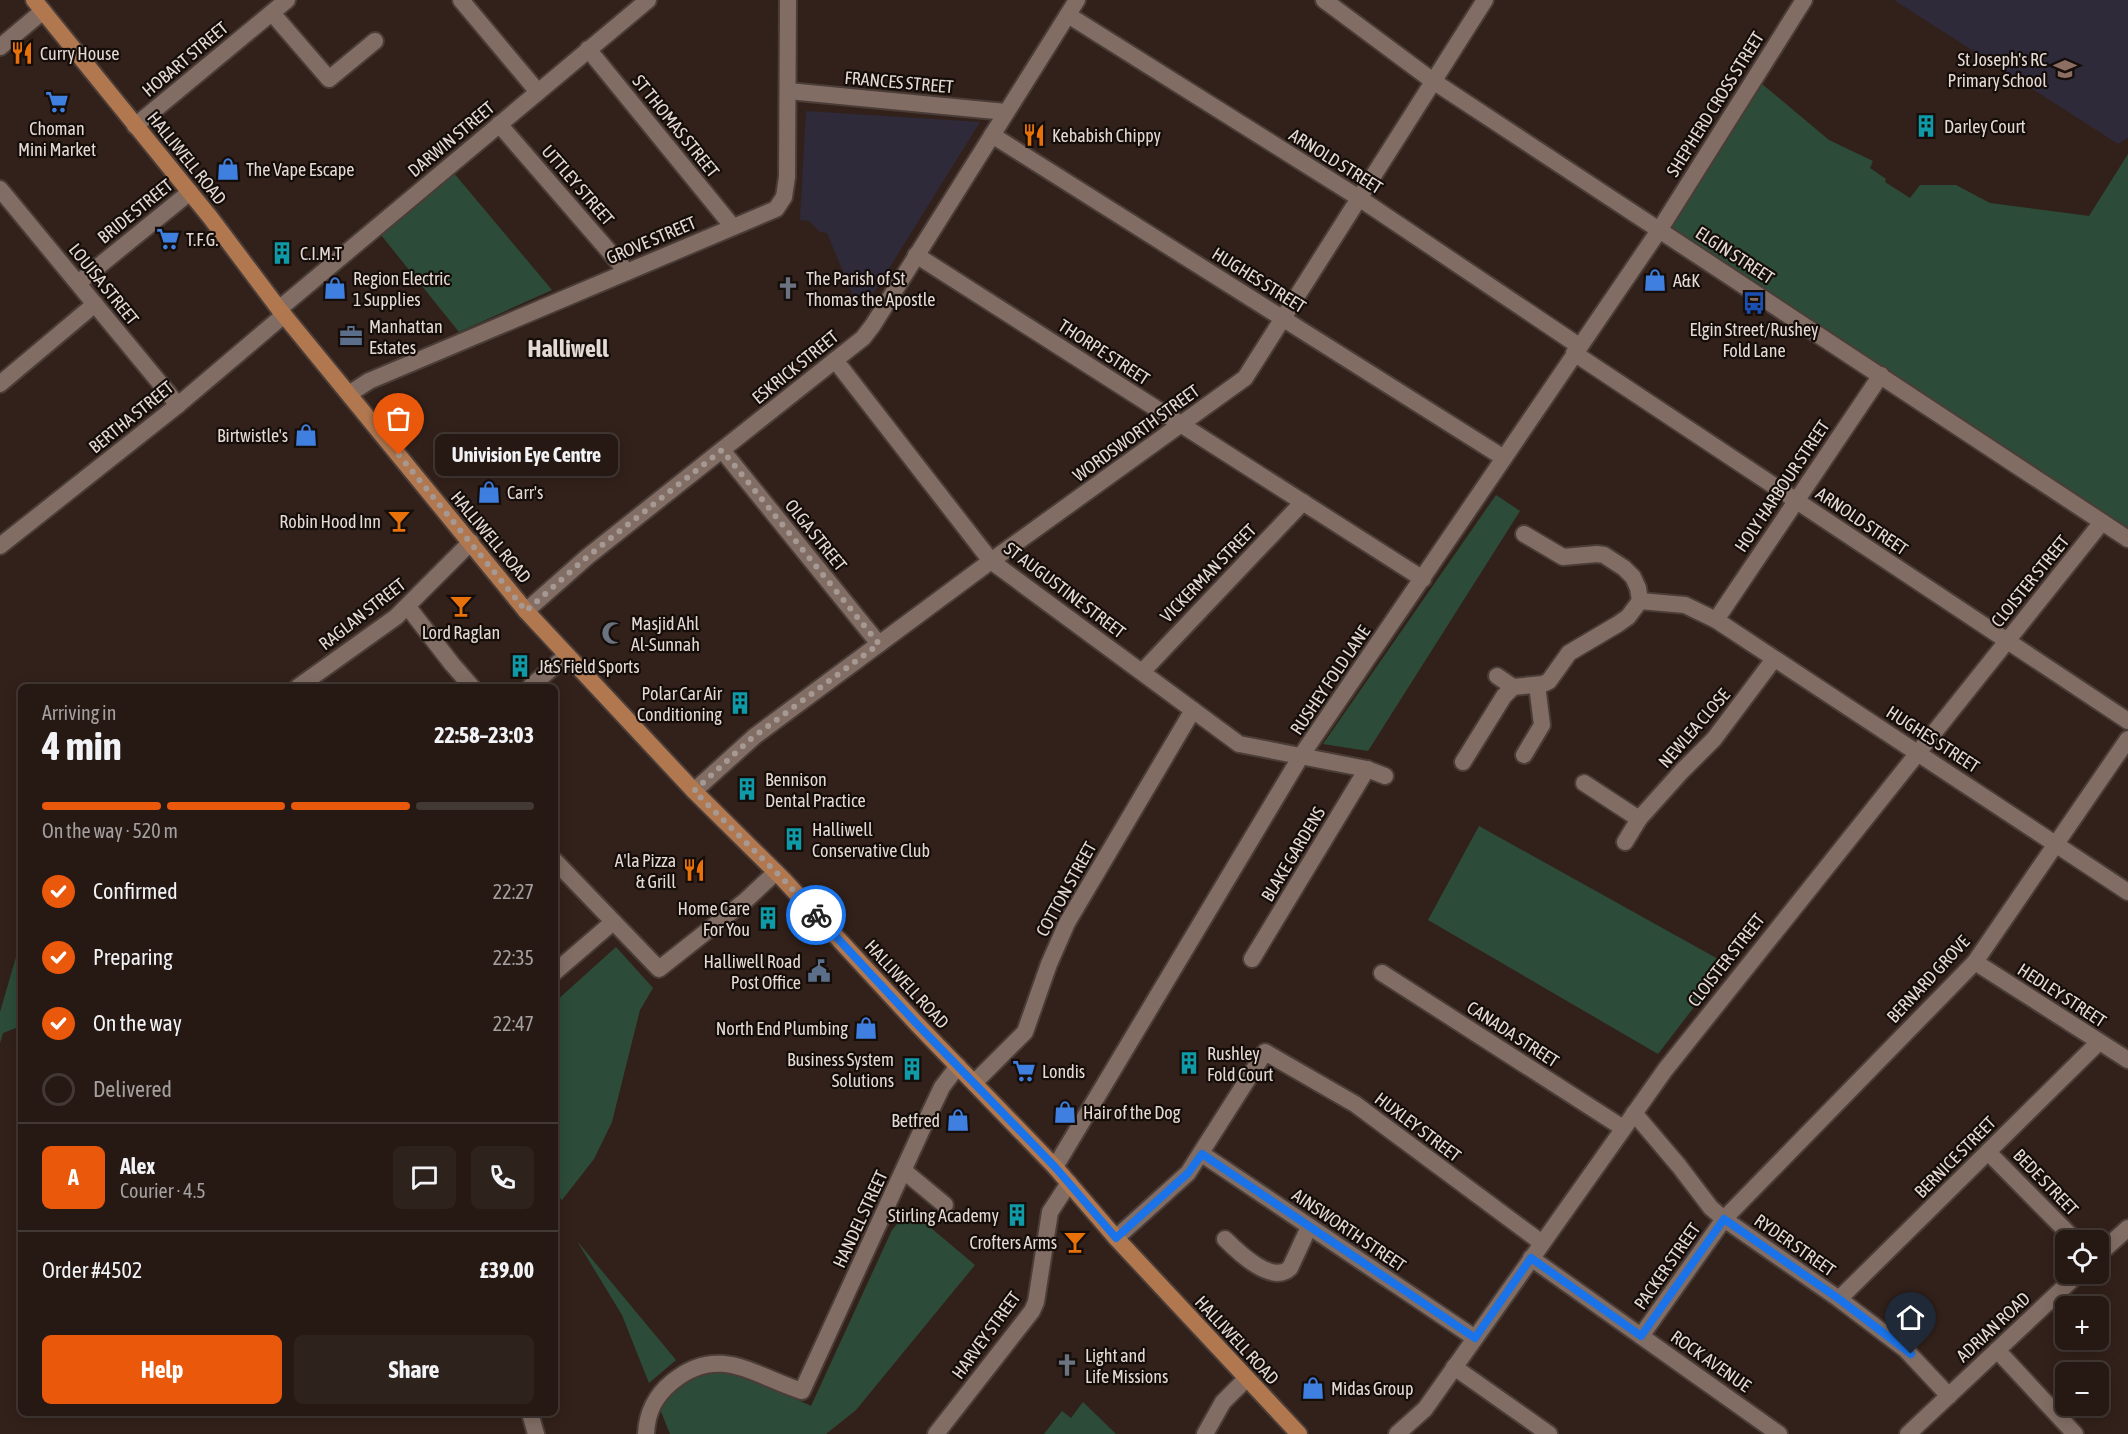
<!DOCTYPE html>
<meta charset="utf-8">
<style>
:root{--surface:#261914;--page:#2e221d;--text:#f1f3f6;--muted:#a4a0a0;--line:#423834;--accent:#ea580c}
body{margin:0;font-family:"Asap Condensed",sans-serif;background:var(--page);color:var(--text);height:100vh;display:flex;flex-direction:column;font-size:22px;white-space:nowrap}
*{box-sizing:border-box;margin:0}
p{font-size:20px;color:var(--muted)}
.icon{flex:none;width:33px;height:33px;fill:none;stroke:currentColor;stroke-width:2;stroke-linecap:round;stroke-linejoin:round}
.map{position:relative;flex:1;overflow:hidden}
.drawer{position:absolute;left:18px;top:684px;width:540px;height:732px;display:flex;flex-direction:column;background:var(--surface);border-radius:9px;box-shadow:0 3px 15px #0003,0 0 0 2px var(--line)}
.drawer>*{flex:none}
.fabs{position:absolute;left:2055px;top:1230px;display:grid;gap:12px}
.fabs a{display:grid;place-items:center;width:54px;height:54px;border-radius:9px;background:var(--surface);box-shadow:0 3px 15px #0003,0 0 0 2px var(--line);font-size:30px}
.pin{position:absolute;display:grid;place-items:center;width:51px;height:51px;color:#fff;margin:-62px -26px;border-radius:50% 50% 50% 0;rotate:-45deg;box-shadow:0 0 6px #0007}
.pin .icon{rotate:45deg}
.courier{position:absolute;display:grid;place-items:center;width:60px;height:60px;margin:-30px;border:4px solid #1a73e8;border-radius:50%;background:#fff;color:#222;box-shadow:0 2px 8px #0007}
.bubble{position:absolute;height:42px;border-radius:9px;background:var(--surface);box-shadow:0 3px 15px #0003,0 0 0 2px var(--line);font-size:20px;font-weight:700;line-height:42px;text-align:center}
.summary em{font-style:normal;font-weight:700}
.summary div{display:flex;flex-direction:column-reverse}
.summary{display:flex;align-items:center;justify-content:space-between;height:102px;padding:0 24px}
h1{font-size:39px;font-weight:700;line-height:45px}
.bar{display:grid;grid-template-columns:repeat(4,1fr);gap:9px 6px;align-content:center;height:72px;padding:0 24px}
.bar i{height:8px;border-radius:4px;background:var(--line)}
.bar .active{background:var(--accent)}
.bar p{grid-column:span 4}
.line{display:flex;align-items:center;gap:15px;padding:0 24px;border-top:2px solid var(--line)}
.line div{flex:1}
.round{display:grid;place-items:center;flex:none;width:63px;height:63px;border-radius:9px;background:var(--page)}
ol{padding:0 24px;list-style:none}
li{display:flex;align-items:center;gap:18px;height:66px}
li p{margin-inline-start:auto}
li .icon{padding:6px;border-radius:50%;background:var(--accent);color:#fff;stroke-width:4}
li:last-child{color:var(--muted)}
li i{width:33px;height:33px;border:3px solid var(--line);border-radius:50%}
.primary-button{display:flex;gap:12px;margin-top:auto;padding:12px 24px}
.primary-button a{flex:1;height:69px;border-radius:9px;background:var(--accent);color:#fff;font-size:24px;font-weight:700;line-height:69px;text-align:center}
.primary-button a+a{background:var(--page);color:var(--text)}
.map>svg:first-child{display:block}
</style>
<div class="map">
<svg width="2128" height="1434" viewBox="0 0 2128 1434">
<rect width="100%" height="100%" fill="#32211a"/>
<g fill="#2e2a3a">
<path d="M1894,0h234v138l-10,6z"/>
<path d="M806,111l174,11 -112,180 -14,-4 -27,-65 -7,-1 -11,-11 -9,-1z"/>
</g>
<g fill="#2c4c39">
<path d="M1755,78l74,62 44,21 -3,7 16,11 -1,3 25,16 10,-13h36l34,18 99,13 39,-62v374l-239,-155 -229,-144z"/>
<path d="M453,172l99,118 -93,42 -78,-97z"/>
<path d="M1496,495l24,16 -152,240 -45,-7z"/>
<path d="M1479,826l248,138 -69,90 -230,-134z"/>
<path d="M21,940v86l-18,7 -3,10v-31z"/>
<path d="M616,947l37,41 -13,22 -28,112 -18,37 -32,41 -7,-7v-191z"/>
<path d="M912,1212l63,53 -119,145 -30,24h-156l-12,-30c15,-12 32,-29 51,-32 25,-5 77,23 102,34l81,-176 10,-12z"/>
<path d="M577,1241l99,119 -27,23 -27,-68z"/>
<path d="M1083,1402l33,32h-72l18,-23 9,7z"/>
</g>
<g fill="none" stroke-linecap="round" stroke-linejoin="round">
<g stroke="#4a3c37" stroke-width="20">
<g id="minor">
<path d="M461,0l77,92"/>
<path d="M272,13l57,66 46,-38"/>
<path d="M1068,15l291,183 220,148"/>
<path d="M0,47l43,-36"/>
<path d="M588,49l145,178"/>
<path d="M788,91l218,21"/>
<path d="M499,124l128,148"/>
<path d="M135,126l152,-126"/>
<path d="M992,135l512,323"/>
<path d="M0,189l178,216"/>
<path d="M916,255l507,324"/>
<path d="M78,283l112,-91"/>
<path d="M279,309l369,-309"/>
<path d="M1574,353l554,368"/>
<path d="M835,360l156,201 248,183 128,25 18,7"/>
<path d="M0,384l95,-80"/>
<path d="M349,394l20,-13 407,-172 8,-12 3,-20 1,-177"/>
<path d="M722,450l157,194"/>
<path d="M1524,534l39,23 34,-3 7,1 20,13 9,9 5,11 2,13"/>
<path d="M0,546l178,-141 106,-90"/>
<path d="M408,607l44,57 20,23"/>
<path d="M1716,620l165,-245"/>
<path d="M1142,672l161,-170"/>
<path d="M1497,676l16,11"/>
<path d="M298,687l98,-70 75,-75"/>
<path d="M530,687l37,-32"/>
<path d="M1524,755l18,-30 -5,-40"/>
<path d="M1463,762l41,-66 9,-9 30,-3 6,-3 20,-28 49,-29 10,-7 12,-16 45,4 31,15 412,272"/>
<path d="M1584,783l55,36"/>
<path d="M694,791l61,-55 236,-175 254,-183 240,-378"/>
<path d="M1625,842l14,-23 43,-48 32,-32 60,-80"/>
<path d="M555,861l104,108 86,-68 31,-29"/>
<path d="M1252,959l115,-190"/>
<path d="M1975,962l153,98"/>
<path d="M555,972l58,-50"/>
<path d="M1382,973l241,155"/>
<path d="M975,1082l50,-50 24,-68 18,-41 126,-213"/>
<path d="M1634,1113l45,53 32,42 13,11 115,80 66,50 44,47"/>
<path d="M1988,1152l87,88"/>
<path d="M1202,1154l273,184"/>
<path d="M1055,1167l246,-411 359,-527"/>
<path d="M904,1171l41,34"/>
<path d="M1116,1238l72,-65 77,-121 90,52 187,139"/>
<path d="M1225,1239c13,13 47,46 65,29l19,-41"/>
<path d="M2098,1255l30,-27"/>
<path d="M1531,1258l248,176"/>
<path d="M1839,1299l260,-257"/>
<path d="M1641,1336l83,-117 251,-257 153,-223"/>
<path d="M1997,1350l78,84"/>
<path d="M1454,1367l95,67"/>
<path d="M530,1413l6,21"/>
<path d="M646,1434c1,-22 9,-38 26,-52 47,-39 82,-6 130,9l122,-266 18,-38 16,-21"/>
<path d="M936,1434l96,-123 4,-9 14,-90 19,-29"/>
<path d="M1205,1434l18,-32 23,-23"/>
<path d="M1397,1434l28,-25 240,-339 437,-548"/>
<path d="M1908,1434l170,-160"/>
</g>
</g>
<g stroke="#4a3c37" stroke-width="20">
<g id="tertiary">
<path d="M1324,0l109,81 695,458"/>
<path d="M1660,229l144,-229"/>
<path d="M526,611l61,-54 276,-219 10,-13 204,-325"/>
</g>
</g>
<g stroke="#4a3c37" stroke-width="20">
<path id="primary" d="M34,0l176,217 69,92 247,302 168,180 89,88 133,144 139,144 61,71 183,196"/>
</g>
<use href="#minor" stroke="#816d64" stroke-width="16"/>
<use href="#tertiary" stroke="#816d64" stroke-width="16"/>
<use href="#primary" stroke="#b17850" stroke-width="16"/>
</g>
<g fill="none" stroke-linecap="round" stroke-linejoin="round">
<path stroke="#a69993" stroke-width="6" stroke-dasharray="0 10.8" d="M399,455l127,156 61,-54 135,-107 157,194 -127,94 -58,53 89,88 33,36"/>
<path stroke="#1a73e8" stroke-width="8" d="M816,915l100,108 139,144 61,71 72,-65 14,-19 273,184 56,-80 110,78 83,-117 115,80 72,55"/>
</g>
<defs>
<g id="restaurant-bare" transform="scale(1.8)"><path d="M-5-6h1v4h1v-4h1v4h1v-4h1v5L-1.5 .5V6h-2V.5L-5-1ZM5-6V6H3V1.5H1.5Q1.5-4 5-6Z" fill="#e8710a" stroke="#140d09" stroke-width="2.5" paint-order="stroke"/></g>
<g id="school-bare" transform="scale(1.8)"><path d="M0-5L7-2L0 1L-7-2ZM-4 1L0 2.5L4 1V4Q0 6-4 4Z" fill="#8d6e63" stroke="#140d09" stroke-width="2.5" paint-order="stroke"/></g>
<g id="supermarket-bare" transform="scale(1.8)"><path d="M-6-5.5h2.5l.6 2H6L4.5 2H-2.5L-4.4-4H-6ZM-1.5 3.2a1.3 1.3 0 1 0 .1 0ZM3 3.2a1.3 1.3 0 1 0 .1 0Z" fill="#3f7fe0" stroke="#140d09" stroke-width="2.5" paint-order="stroke"/></g>
<g id="building-bare" transform="scale(1.8)"><path d="M-4-6H4V6H1V3H-1V6H-4ZM-2.5-4.3h1.7v1.8h-1.7ZM.8-4.3h1.7v1.8H.8ZM-2.5-1h1.7V.8h-1.7ZM.8-1h1.7V.8H.8Z" fill="#0f9aa8" stroke="#140d09" stroke-width="2.5" paint-order="stroke"/></g>
<g id="shop-bare" transform="scale(1.8)"><path d="M-5-2.5h2.3a2.7 3.5 0 0 1 5.4 0H5L5.5 6h-11ZM-1.5-2.5h3a1.5 2.3 0 0 0-3 0Z" fill="#3f7fe0" stroke="#140d09" stroke-width="2.5" paint-order="stroke"/></g>
<g id="church-bare" transform="scale(1.8)"><path d="M-1.2-6h2.4v3.5h3.3v2.4h-3.3V6h-2.4V-.1h-3.3v-2.4h3.3Z" fill="#6b7280" stroke="#140d09" stroke-width="2.5" paint-order="stroke"/></g>
<g id="bus-bare" transform="scale(1.8)"><path d="M-5-6H5V4H4V6H2V4H-2V6H-4V4H-5ZM-3.5-4V0h7V-4ZM-3.5 1.2v1.5H-2V1.2ZM2 1.2v1.5H3.5V1.2Z" fill="#1a4fb4" stroke="#140d09" stroke-width="2.5" paint-order="stroke"/></g>
<g id="office-bare" transform="scale(1.8)"><path d="M-6-3h4V-5.5h4V-3h4V5H-6ZM-1-4.5V-3h2v-1.5ZM-6 0V1H6V0Z" fill="#5c6f8a" stroke="#140d09" stroke-width="2.5" paint-order="stroke"/></g>
<g id="bar-bare" transform="scale(1.8)"><path d="M-6-5H6L.8 .8V4.5H3.5V6h-7V4.5H-.8V.8Z" fill="#e8710a" stroke="#140d09" stroke-width="2.5" paint-order="stroke"/></g>
<g id="mosque-bare" transform="scale(1.8)"><path d="M3.5-4.9A6 6 0 1 0 3.5 4.9A5 5 0 1 1 3.5-4.9Z" fill="#6b7280" stroke="#140d09" stroke-width="2.5" paint-order="stroke"/></g>
<g id="civic-bare" transform="scale(1.8)"><path d="M-.6-6.5H3V-4.5H.6V-3L4-1V1h2V6H-6V1h2V-1L-.6-3ZM-1.2 2.5V6h2.4V2.5Z" fill="#5c6f8a" stroke="#140d09" stroke-width="2.5" paint-order="stroke"/></g>
</defs>
<g fill-rule="evenodd">
<use href="#restaurant-bare" x="22" y="53"/>
<use href="#school-bare" x="2065" y="69"/>
<use href="#supermarket-bare" x="57" y="102"/>
<use href="#building-bare" x="1926" y="126"/>
<use href="#restaurant-bare" x="1034" y="135"/>
<use href="#shop-bare" x="228" y="169"/>
<use href="#supermarket-bare" x="168" y="239"/>
<use href="#building-bare" x="282" y="253"/>
<use href="#shop-bare" x="1655" y="280"/>
<use href="#shop-bare" x="335" y="288"/>
<use href="#church-bare" x="788" y="288"/>
<use href="#bus-bare" x="1754" y="303"/>
<use href="#office-bare" x="351" y="336"/>
<use href="#shop-bare" x="306" y="435"/>
<use href="#shop-bare" x="489" y="492"/>
<use href="#bar-bare" x="399" y="521"/>
<use href="#bar-bare" x="461" y="606"/>
<use href="#mosque-bare" x="613" y="633"/>
<use href="#building-bare" x="520" y="666"/>
<use href="#building-bare" x="740" y="703"/>
<use href="#building-bare" x="747" y="789"/>
<use href="#building-bare" x="794" y="839"/>
<use href="#restaurant-bare" x="694" y="870"/>
<use href="#building-bare" x="768" y="918"/>
<use href="#civic-bare" x="819" y="971"/>
<use href="#shop-bare" x="866" y="1028"/>
<use href="#building-bare" x="1189" y="1063"/>
<use href="#building-bare" x="912" y="1069"/>
<use href="#supermarket-bare" x="1024" y="1071"/>
<use href="#shop-bare" x="1065" y="1112"/>
<use href="#shop-bare" x="958" y="1120"/>
<use href="#building-bare" x="1017" y="1215"/>
<use href="#bar-bare" x="1075" y="1242"/>
<use href="#church-bare" x="1067" y="1365"/>
<use href="#shop-bare" x="1313" y="1388"/>
</g>
<g text-anchor="middle" dominant-baseline="central" stroke-width="4.5" stroke-linejoin="round" paint-order="stroke">
<g font-size="18" fill="#e5d9d4" stroke="#140d09" text-anchor="start">
<text x="40" y="53">Curry House</text>
<text x="2047" y="59" text-anchor="end">St Joseph's RC<tspan x="2047" dy="21">Primary School</tspan></text>
<text x="1944" y="126">Darley Court</text>
<text x="57" y="128" text-anchor="middle">Choman<tspan x="57" dy="21">Mini Market</tspan></text>
<text x="1052" y="135">Kebabish Chippy</text>
<text x="246" y="169">The Vape Escape</text>
<text x="186" y="239">T.F.G.</text>
<text x="300" y="253">C.I.M.T</text>
<text x="353" y="278">Region Electric<tspan x="353" dy="21">1 Supplies</tspan></text>
<text x="806" y="278">The Parish of St<tspan x="806" dy="21">Thomas the Apostle</tspan></text>
<text x="1673" y="280">A&amp;K</text>
<text x="369" y="326">Manhattan<tspan x="369" dy="21">Estates</tspan></text>
<text x="1754" y="329" text-anchor="middle">Elgin Street/Rushey<tspan x="1754" dy="21">Fold Lane</tspan></text>
<text x="288" y="435" text-anchor="end">Birtwistle's</text>
<text x="507" y="492">Carr's</text>
<text x="381" y="521" text-anchor="end">Robin Hood Inn</text>
<text x="631" y="623">Masjid Ahl<tspan x="631" dy="21">Al-Sunnah</tspan></text>
<text x="461" y="632" text-anchor="middle">Lord Raglan</text>
<text x="538" y="666">J&amp;S Field Sports</text>
<text x="722" y="693" text-anchor="end">Polar Car Air<tspan x="722" dy="21">Conditioning</tspan></text>
<text x="765" y="779">Bennison<tspan x="765" dy="21">Dental Practice</tspan></text>
<text x="812" y="829">Halliwell<tspan x="812" dy="21">Conservative Club</tspan></text>
<text x="676" y="860" text-anchor="end">A'la Pizza<tspan x="676" dy="21">&amp; Grill</tspan></text>
<text x="750" y="908" text-anchor="end">Home Care<tspan x="750" dy="21">For You</tspan></text>
<text x="801" y="961" text-anchor="end">Halliwell Road<tspan x="801" dy="21">Post Office</tspan></text>
<text x="848" y="1028" text-anchor="end">North End Plumbing</text>
<text x="1207" y="1053">Rushley<tspan x="1207" dy="21">Fold Court</tspan></text>
<text x="894" y="1059" text-anchor="end">Business System<tspan x="894" dy="21">Solutions</tspan></text>
<text x="1042" y="1071">Londis</text>
<text x="1083" y="1112">Hair of the Dog</text>
<text x="940" y="1120" text-anchor="end">Betfred</text>
<text x="999" y="1215" text-anchor="end">Stirling Academy</text>
<text x="1057" y="1242" text-anchor="end">Crofters Arms</text>
<text x="1085" y="1355">Light and<tspan x="1085" dy="21">Life Missions</tspan></text>
<text x="1331" y="1388">Midas Group</text>
</g>
<g font-size="18" fill="#e5d9d4" stroke="#140d09">
<text transform="translate(185 59) rotate(-40)">HOBART STREET</text>
<text transform="translate(899 82) rotate(5)">FRANCES STREET</text>
<text transform="translate(1715 104) rotate(-58)">SHEPHERD CROSS STREET</text>
<text transform="translate(676 126) rotate(51)">ST THOMAS STREET</text>
<text transform="translate(451 139) rotate(-40)">DARWIN STREET</text>
<text transform="translate(187 158) rotate(51)">HALLIWELL ROAD</text>
<text transform="translate(1336 161) rotate(32)">ARNOLD STREET</text>
<text transform="translate(578 185) rotate(49)">UTTLEY STREET</text>
<text transform="translate(135 211) rotate(-39)">BRIDE STREET</text>
<text transform="translate(651 240) rotate(-23)">GROVE STREET</text>
<text transform="translate(1735 255) rotate(33)">ELGIN STREET</text>
<text transform="translate(1259 280) rotate(32)">HUGHES STREET</text>
<text transform="translate(104 284) rotate(51)">LOUISA STREET</text>
<text transform="translate(1104 352) rotate(33)">THORPE STREET</text>
<text transform="translate(795 367) rotate(-39)">ESKRICK STREET</text>
<text transform="translate(131 417) rotate(-39)">BERTHA STREET</text>
<text transform="translate(1136 433) rotate(-36)">WORDSWORTH STREET</text>
<text transform="translate(1782 486) rotate(-56)">HOLY HARBOUR STREET</text>
<text transform="translate(1862 521) rotate(34)">ARNOLD STREET</text>
<text transform="translate(816 535) rotate(51)">OLGA STREET</text>
<text transform="translate(491 537) rotate(50)">HALLIWELL ROAD</text>
<text transform="translate(1208 573) rotate(-46)">VICKERMAN STREET</text>
<text transform="translate(2030 581) rotate(-51)">CLOISTER STREET</text>
<text transform="translate(1065 590) rotate(37)">ST AUGUSTINE STREET</text>
<text transform="translate(362 614) rotate(-38)">RAGLAN STREET</text>
<text transform="translate(1330 680) rotate(-56)">RUSHEY FOLD LANE</text>
<text transform="translate(1694 728) rotate(-49)">NEWLEA CLOSE</text>
<text transform="translate(1933 739) rotate(33)">HUGHES STREET</text>
<text transform="translate(1293 854) rotate(-59)">BLAKE GARDENS</text>
<text transform="translate(1066 889) rotate(-61)">COTTON STREET</text>
<text transform="translate(1726 960) rotate(-52)">CLOISTER STREET</text>
<text transform="translate(1928 979) rotate(-47)">BERNARD GROVE</text>
<text transform="translate(907 984) rotate(47)">HALLIWELL ROAD</text>
<text transform="translate(2062 995) rotate(33)">HEDLEY STREET</text>
<text transform="translate(1513 1034) rotate(33)">CANADA STREET</text>
<text transform="translate(1418 1127) rotate(37)">HUXLEY STREET</text>
<text transform="translate(1955 1157) rotate(-45)">BERNICE STREET</text>
<text transform="translate(2046 1182) rotate(46)">BEDE STREET</text>
<text transform="translate(860 1219) rotate(-65)">HANDEL STREET</text>
<text transform="translate(1349 1230) rotate(34)">AINSWORTH STREET</text>
<text transform="translate(1795 1245) rotate(35)">RYDER STREET</text>
<text transform="translate(1667 1266) rotate(-55)">PACKER STREET</text>
<text transform="translate(1993 1327) rotate(-43)">ADRIAN ROAD</text>
<text transform="translate(986 1335) rotate(-54)">HARVEY STREET</text>
<text transform="translate(1237 1340) rotate(47)">HALLIWELL ROAD</text>
<text transform="translate(1711 1361) rotate(35)">ROCK AVENUE</text>
</g>
<g font-size="24" font-weight="bold" fill="#e5d9d4" stroke="#140d09">
<text x="568" y="348">Halliwell</text>
</g>
</g>
</svg>
<div class="fabs">
<a><svg class="icon" aria-label="locate" viewBox="0 0 24 24"><circle cx="12" cy="12" r="6"/><path d="M12 2v4M12 18v4M2 12h4M18 12h4"/></svg></a>
<a>+</a>
<a>−</a>
</div>
<div class="pin" style="left:399px;top:455px;background:#ea580c"><svg class="icon" aria-label="bag" viewBox="0 0 24 24"><path d="M5 8h14l-1 12H6zM9 8a3 3 0 0 1 6 0"/></svg></div>
<div class="pin" style="left:1911px;top:1354px;background:#1f2937"><svg class="icon" aria-label="home" viewBox="0 0 24 24"><path d="M3 11l9-7 9 7M6 9v11h12V9"/></svg></div>
<div class="courier" style="left:816px;top:915px"><svg class="icon" aria-label="bike" viewBox="0 0 24 24"><circle cx="6" cy="16" r="4"/><circle cx="18" cy="16" r="4"/><path d="M6 16l4-8h5l3 8M10 8l3 8H6M13 5h3"/></svg></div>
<div class="bubble" style="left:435px;top:434px;width:183px">Univision Eye Centre</div>
<section class="drawer">
<div class="summary"><div><h1>4 min</h1><p>Arriving in</p></div><em>22:58–23:03</em></div>
<div class="bar"><i class="active"></i><i class="active"></i><i class="active"></i><i></i><p>On the way · 520 m</p></div>
<ol>
<li><svg class="icon" aria-label="check" viewBox="0 0 24 24"><path d="M5 12l5 5 9-10"/></svg>Confirmed<p>22:27</p></li>
<li><svg class="icon" aria-label="check" viewBox="0 0 24 24"><path d="M5 12l5 5 9-10"/></svg>Preparing<p>22:35</p></li>
<li><svg class="icon" aria-label="check" viewBox="0 0 24 24"><path d="M5 12l5 5 9-10"/></svg>On the way<p>22:47</p></li>
<li><i></i>Delivered</li>
</ol>
<div class="line" style="height:108px"><b class="round" style="background:var(--accent);color:#fff">A</b><div><b>Alex</b><p>Courier · 4.5</p></div><a class="round"><svg class="icon" aria-label="chat" viewBox="0 0 24 24"><path d="M4 5h16v11H9l-5 4z"/></svg></a><a class="round"><svg class="icon" aria-label="phone" viewBox="0 0 24 24"><path d="M5 4h4l2 5-3 2q2 4 5 5l2-3 5 2v4C11 20 4 13 5 4z"/></svg></a></div>
<div class="line" style="height:78px"><div>Order #4502</div><b>£39.00</b></div>
<div class="primary-button"><a>Help</a><a>Share</a></div>
</section>
</div>
